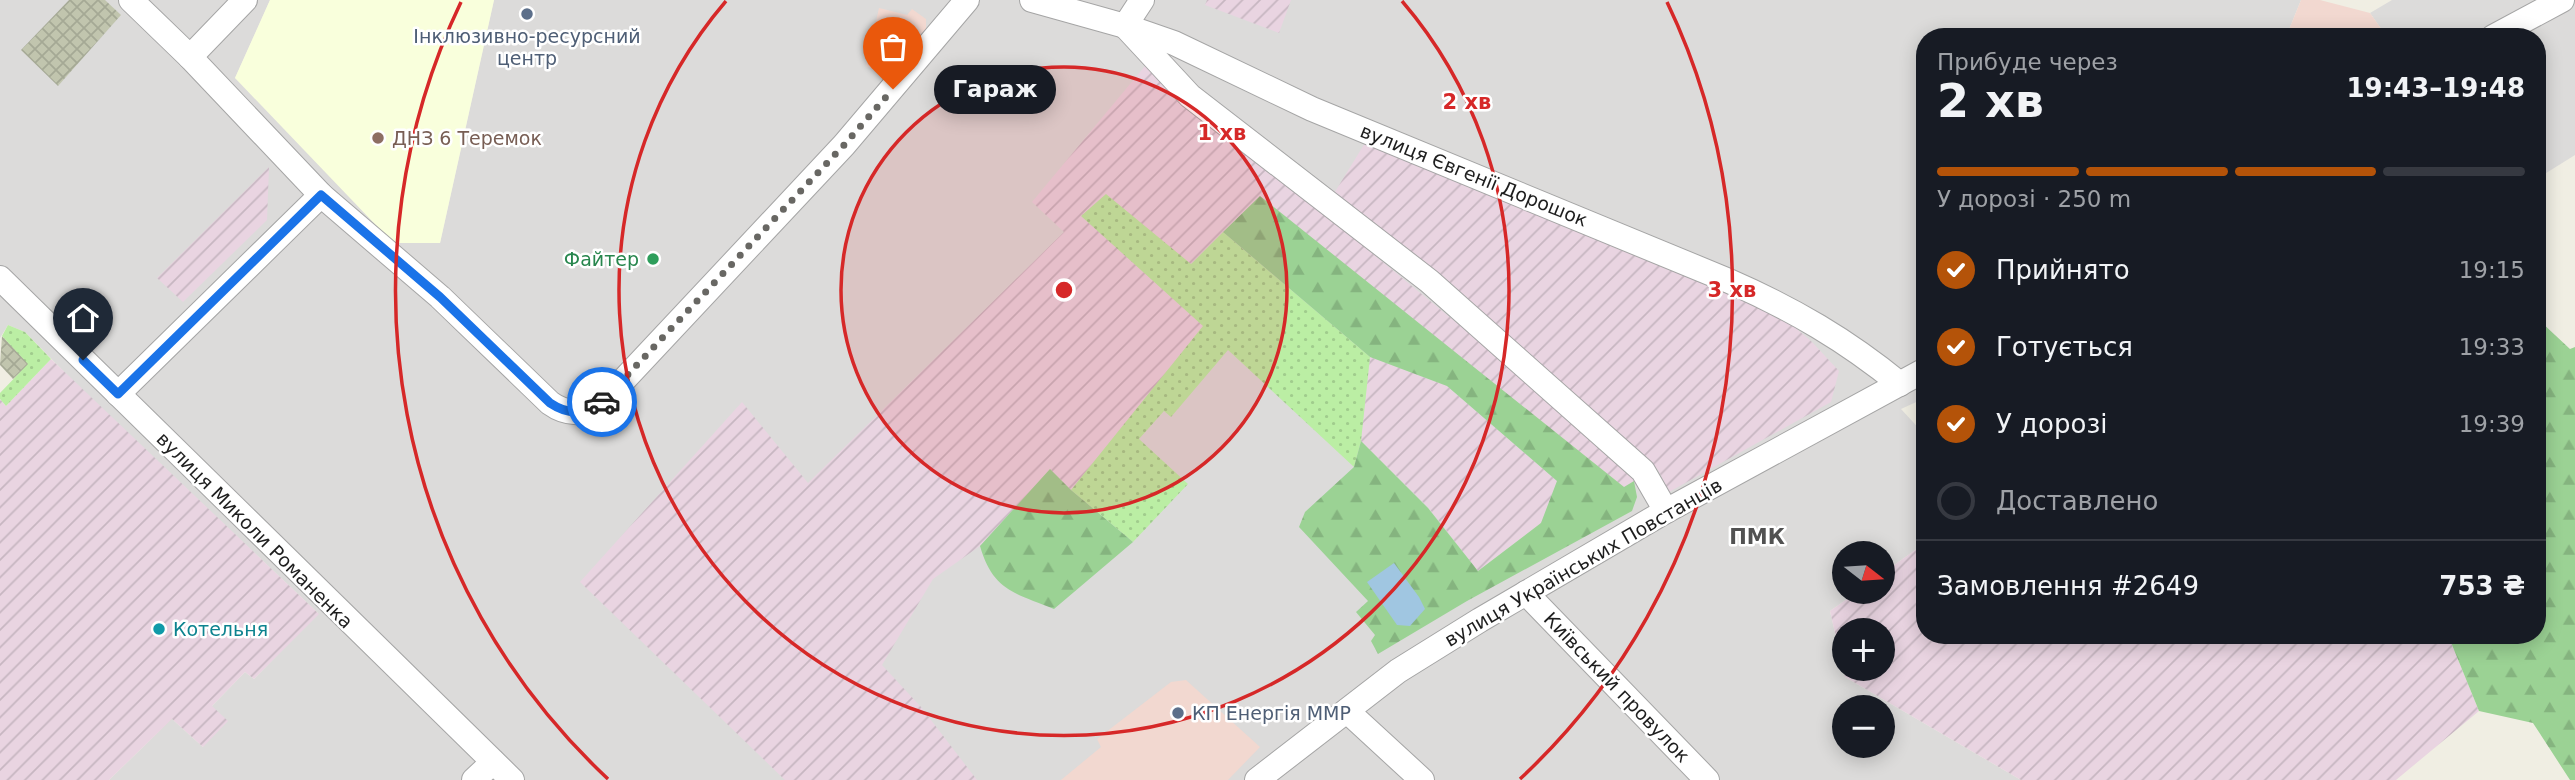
<!DOCTYPE html>
<html lang="uk">
<meta charset="utf-8">
<style>
:root{--surface:#171b24;--page:#20242c;--text:#f1f3f6;--muted:#9ea1a6;--line:#363941;--accent:#b45309}
body{margin:0;font-family:"DejaVu Sans",sans-serif;background:var(--page);color:var(--text);height:100vh;display:flex;flex-direction:column;font-size:26px;white-space:nowrap}
*{box-sizing:border-box;margin:0}
p{font-size:23px;color:var(--muted)}
.icon{flex:none;width:38px;height:38px;fill:none;stroke:currentColor;stroke-width:2;stroke-linecap:round;stroke-linejoin:round}
.map{position:relative;flex:1;overflow:hidden}
.panel{position:absolute;left:1916px;top:28px;width:630px;height:616px;display:flex;flex-direction:column;background:var(--surface);border-radius:28px;box-shadow:0 4px 18px #0003}
.panel>*{flex:none}
.needle{width:46px;rotate:107deg}
.buttons{position:absolute;left:1832px;top:541px;display:grid;gap:14px}
.buttons a{display:grid;place-items:center;width:63px;height:63px;border-radius:50%;background:var(--surface);box-shadow:0 4px 18px #0003;font-size:35px}
.pin{position:absolute;display:grid;place-items:center;width:60px;height:60px;color:#fff;margin:-72px -30px;border-radius:50% 50% 50% 0;rotate:-45deg;box-shadow:0 0 7px #0007}
.pin .icon{rotate:45deg}
.courier{position:absolute;display:grid;place-items:center;width:70px;height:70px;margin:-35px;border:5px solid #1a73e8;border-radius:50%;background:#fff;color:#222;box-shadow:0 2px 9px #0007}
.bubble{position:absolute;height:49px;border-radius:24px;background:var(--surface);box-shadow:0 4px 18px #0003;font-size:23px;font-weight:700;line-height:49px;text-align:center}
.summary em{font-style:normal;font-weight:700}
.summary div{display:flex;flex-direction:column-reverse}
.summary{display:flex;align-items:center;justify-content:space-between;height:119px;padding:0 21px}
h1{font-size:46px;font-weight:700;line-height:52px}
.bar{display:grid;grid-template-columns:repeat(4,1fr);gap:10px 7px;align-content:center;height:84px;padding:0 21px}
.bar i{height:9px;border-radius:5px;background:var(--line)}
.bar .selected{background:var(--accent)}
.bar p{grid-column:span 4}
.line{display:flex;align-items:center;gap:18px;padding:0 21px;border-top:2px solid var(--line)}
.line div{flex:1}
ol{padding:0 21px;list-style:none}
li{display:flex;align-items:center;gap:21px;height:77px}
li p{margin-inline-start:auto}
li .icon{padding:7px;border-radius:50%;background:var(--accent);color:#fff;stroke-width:4}
li:last-child{color:var(--muted)}
li i{width:38px;height:38px;border:4px solid var(--line);border-radius:50%}
.map>svg:first-child{display:block}
</style>
<div class="map">
<svg width="2575" height="780" viewBox="0 0 2575 780">
<defs>
<pattern id="industrial-furrows" width="10" height="10" patternUnits="userSpaceOnUse" patternTransform="scale(1.75)"><rect width="10" height="10" fill="#e9d4e1"/><path d="M-1 1l2-2M0 10L10 0M9 11l2-2" fill="none" stroke="#c7b6c1"/></pattern>
<pattern id="construction-cross-hatch" width="8" height="8" patternUnits="userSpaceOnUse" patternTransform="scale(1.75)"><rect width="8" height="8" fill="#c1c5ae"/><path d="M0 0l8 8M0 8l8-8" fill="none" stroke="#a5a995"/></pattern>
<pattern id="grass-dots" width="8" height="8" patternUnits="userSpaceOnUse" patternTransform="scale(1.75)"><rect width="8" height="8" fill="#bbeea4"/><path d="M2 2h.1M6 6h.1" fill="none" stroke="#a0cc8d" stroke-width="1.8" stroke-linecap="round"/></pattern>
<pattern id="forest-firs" width="22" height="20" patternUnits="userSpaceOnUse" patternTransform="scale(1.75)"><rect width="22" height="20" fill="#9bd294"/><path d="M5 1l3.5 6h-7zM16 11l3.5 6h-7z" fill="#85b47f"/></pattern>
</defs>
<rect width="100%" height="100%" fill="#f0eee3"/>
<g fill="#dcdbda" fill-rule="evenodd">
<path d="M0,0h270l-35,78 205,165 54,-243h1807l-15,37h-361v361l-24,11 24,26v14l-8,25 8,3v66l-42,30v-20h-39v39h13l-27,19 15,66 176,103h-1912l63,-61 31,28 9,-41 33,-34 9,7 64,-66 -233,-220 -60,-61 -17,-7 -8,13zM1844,707h39v39h-39z"/>
<path d="M2392,0h183v155l-32,20 -5,-6v-132h-151l-17,-24z"/>
</g>
<g fill="#f2d8d0">
<path d="M2301,0h19l50,13 17,24h-101z"/>
<path d="M879,8l28,7 5,-6 14,10v13l-34,36 -17,2 -9,-4z"/>
<path d="M1186,680l74,67 -32,33h-167l40,-33 -4,-8 74,-57z"/>
</g>
<g fill="url(#industrial-furrows)" fill-rule="evenodd">
<path d="M1207,0h84l-12,33 -74,-28z"/>
<path d="M1145,66l484,399 5,16 -9,7 -365,-291 -69,67 -109,-47 122,109 -133,164 -21,-21 -70,77 -47,33 -51,86 39,42 56,73h-192l-205,-198 162,-180 66,81 256,-251 -32,-30z"/>
<path d="M1365,143l397,165 30,17 20,17 27,29 -8,31 -162,90 -11,-22 -32,-29 -293,-246z"/>
<path d="M269,167l-2,53 -84,82 -26,-24z"/>
<path d="M1370,357l77,29 110,95 -16,42 -63,48 -50,-64 -67,-66z"/>
<path d="M51,359l268,255 -65,65 -9,-7 -33,34 16,15 -25,26 -31,-28 -63,61h-109v-381l6,7z"/>
<path d="M1925,543v92h523l31,76 -83,69h-375l-176,-103 -15,-66 27,-19h26v-19zM1844,630h39v38h-39z"/>
</g>
<path fill="#f9ffdc" d="M270,0h224l-54,243h-47l-158,-165z"/>
<g fill="url(#construction-cross-hatch)">
<path d="M69,0h36l16,15 -63,71 -37,-36z"/>
<path d="M2,336l27,28 -16,15 -13,-14z"/>
</g>
<g fill="url(#grass-dots)">
<path d="M1106,194l85,70 32,-32 147,125 -9,84 -7,26 -126,-117 -57,67 -7,-6 -25,28 49,45 -55,58 -62,-52 132,-164 -122,-110z"/>
<path d="M8,325l17,7 26,27 -45,47 -6,-7v-6l28,-29 -26,-28z"/>
</g>
<g fill="url(#forest-firs)">
<path d="M1260,196l364,291 10,-6 3,16 -5,14 -165,90 -89,53 -7,-13 4,-6 -19,-23 12,-11 -69,-74 6,-15 49,-45 7,-26 67,67 50,63 63,-48 16,-42 -110,-95 -77,-29 -147,-125z"/>
<path d="M2538,319l32,30 5,-2v433h-5l-37,-57 -54,-12 -31,-76h90z"/>
<path d="M1050,469l21,21 62,52 -79,67c-39,-16 -61,-18 -74,-63z"/>
</g>
<path fill="#a0c6e1" d="M1394,563l25,34 6,12 -15,17 -13,-1 -30,-43z"/>
<g fill="none" stroke-linecap="round" stroke-linejoin="round">
<g stroke="#a5a5a5" stroke-width="26">
<g id="minor">
<path d="M131,0l59,57 131,138 119,102 110,106c18,13 37,12 54,-2l240,-256 123,-145"/>
<path d="M1032,0l93,26 49,17 138,66 417,172c64,28 117,59 171,103"/>
<path d="M1142,0l-17,26 65,70 239,185 214,190 23,40"/>
<path d="M2493,37l69,-37"/>
<path d="M190,57l55,-57"/>
<path d="M0,278l512,502"/>
<path d="M118,394l203,-199"/>
<path d="M1526,593l181,187"/>
<path d="M1347,711l75,69"/>
<path d="M474,780l19,-18"/>
<path d="M1257,780l141,-109 82,-51 186,-109 259,-141"/>
</g>
</g>
<use href="#minor" stroke="#fff" stroke-width="24"/>
</g>
<g fill="none" stroke-linecap="round" stroke-linejoin="round">
<path stroke="#686763" stroke-width="7" stroke-dasharray="0 12.6" d="M602,402l242,-257 49,-56"/>
<path stroke="#1a73e8" stroke-width="9" d="M83,360l35,34 203,-199 119,102 110,106c18,12 34,12 52,-1"/>
</g>
<circle cx="1064" cy="290" r="223" fill="#d62828" fill-opacity=".12"/>
<g fill="none" stroke="#d62828" stroke-width="3.5">
<circle cx="1064" cy="290" r="223"/>
<path d="M1402 1A445 445 0 1 1 726 1"/>
<path d="M608 779A668 668 0 0 1 461 2M1667 2A668 668 0 0 1 1520 779"/>
</g>
<g fill="#5c6f8a" stroke="#fff" stroke-width="2.5">
<circle cx="527" cy="14" r="7"/>
<circle cx="1178" cy="713" r="7"/>
</g>
<circle fill="#8d6e63" stroke="#fff" stroke-width="2.5" cx="378" cy="138" r="7"/>
<circle fill="#2e9e5b" stroke="#fff" stroke-width="2.5" cx="653" cy="259" r="7"/>
<circle fill="#0f9aa8" stroke="#fff" stroke-width="2.5" cx="159" cy="629" r="7"/>
<g text-anchor="middle" dominant-baseline="central" stroke-width="5" stroke-linejoin="round" paint-order="stroke">
<g font-size="19" fill="#4e5e75" stroke="#fff">
<text x="527" y="36">Інклюзивно-ресурсний<tspan x="527" dy="22">центр</tspan></text>
<text x="1192" y="713" text-anchor="start">КП Енергія ММР</text>
</g>
<g font-size="19" fill="#785e54" stroke="#fff" text-anchor="start">
<text x="392" y="138">ДНЗ 6 Теремок</text>
</g>
<g font-size="19" fill="#1e1e1e" stroke="#fff">
<text transform="translate(1474 175) rotate(22)">вулиця Євгенії Дорошок</text>
<text transform="translate(255 530) rotate(45)">вулиця Миколи Романенка</text>
<text transform="translate(1583 562) rotate(-30)">вулиця Українських Повстанців</text>
<text transform="translate(1617 687) rotate(46)">Київський провулок</text>
</g>
<g font-size="19" fill="#27864d" stroke="#fff" text-anchor="end">
<text x="639" y="259">Файтер</text>
</g>
<g font-size="19" fill="#0d838f" stroke="#fff" text-anchor="start">
<text x="173" y="629">Котельня</text>
</g>
<g font-size="21" font-weight="bold" fill="#515151" stroke="#fff">
<text x="1757" y="537">ПМК</text>
</g>
</g>
<circle cx="1064" cy="290" r="10" fill="#d62828" stroke="#fff" stroke-width="3.5"/>
<g font-size="21" text-anchor="middle" font-weight="bold" fill="#d62828" stroke="#fff" stroke-width="5" stroke-linejoin="round" paint-order="stroke">
<text x="1467" y="109">2 хв</text>
<text x="1222" y="140">1 хв</text>
<text x="1732" y="297">3 хв</text>
</g>
</svg>
<div class="buttons">
<a><svg class="needle" viewBox="-14 -14 28 28"><path d="M0-13l5 13h-10z" fill="#e53935"/><path d="M0 13l5-13h-10z" fill="#9ea1a6"/></svg></a>
<a>+</a>
<a>−</a>
</div>
<div class="pin" style="left:893px;top:89px;background:#ea580c"><svg class="icon" aria-label="bag" viewBox="0 0 24 24"><path d="M5 8h14l-1 12H6zM9 8a3 3 0 0 1 6 0"/></svg></div>
<div class="pin" style="left:83px;top:360px;background:#1f2937"><svg class="icon" aria-label="home" viewBox="0 0 24 24"><path d="M3 11l9-7 9 7M6 9v11h12V9"/></svg></div>
<div class="courier" style="left:602px;top:402px"><svg class="icon" aria-label="car" viewBox="0 0 24 24"><path d="M5 17H2v-5l4-1 3-4h7l3 4 3 1v5h-3M9 17h6M6 11h13"/><circle cx="7" cy="17" r="2"/><circle cx="17" cy="17" r="2"/></svg></div>
<div class="bubble" style="left:934px;top:65px;width:122px">Гараж</div>
<section class="panel">
<div class="summary"><div><h1>2 хв</h1><p>Прибуде через</p></div><em>19:43–19:48</em></div>
<div class="bar"><i class="selected"></i><i class="selected"></i><i class="selected"></i><i></i><p>У дорозі · 250 m</p></div>
<ol>
<li><svg class="icon" aria-label="check" viewBox="0 0 24 24"><path d="M5 12l5 5 9-10"/></svg>Прийнято<p>19:15</p></li>
<li><svg class="icon" aria-label="check" viewBox="0 0 24 24"><path d="M5 12l5 5 9-10"/></svg>Готується<p>19:33</p></li>
<li><svg class="icon" aria-label="check" viewBox="0 0 24 24"><path d="M5 12l5 5 9-10"/></svg>У дорозі<p>19:39</p></li>
<li><i></i>Доставлено</li>
</ol>
<div class="line" style="height:91px"><div>Замовлення #2649</div><b>753 ₴</b></div>
</section>
</div>
